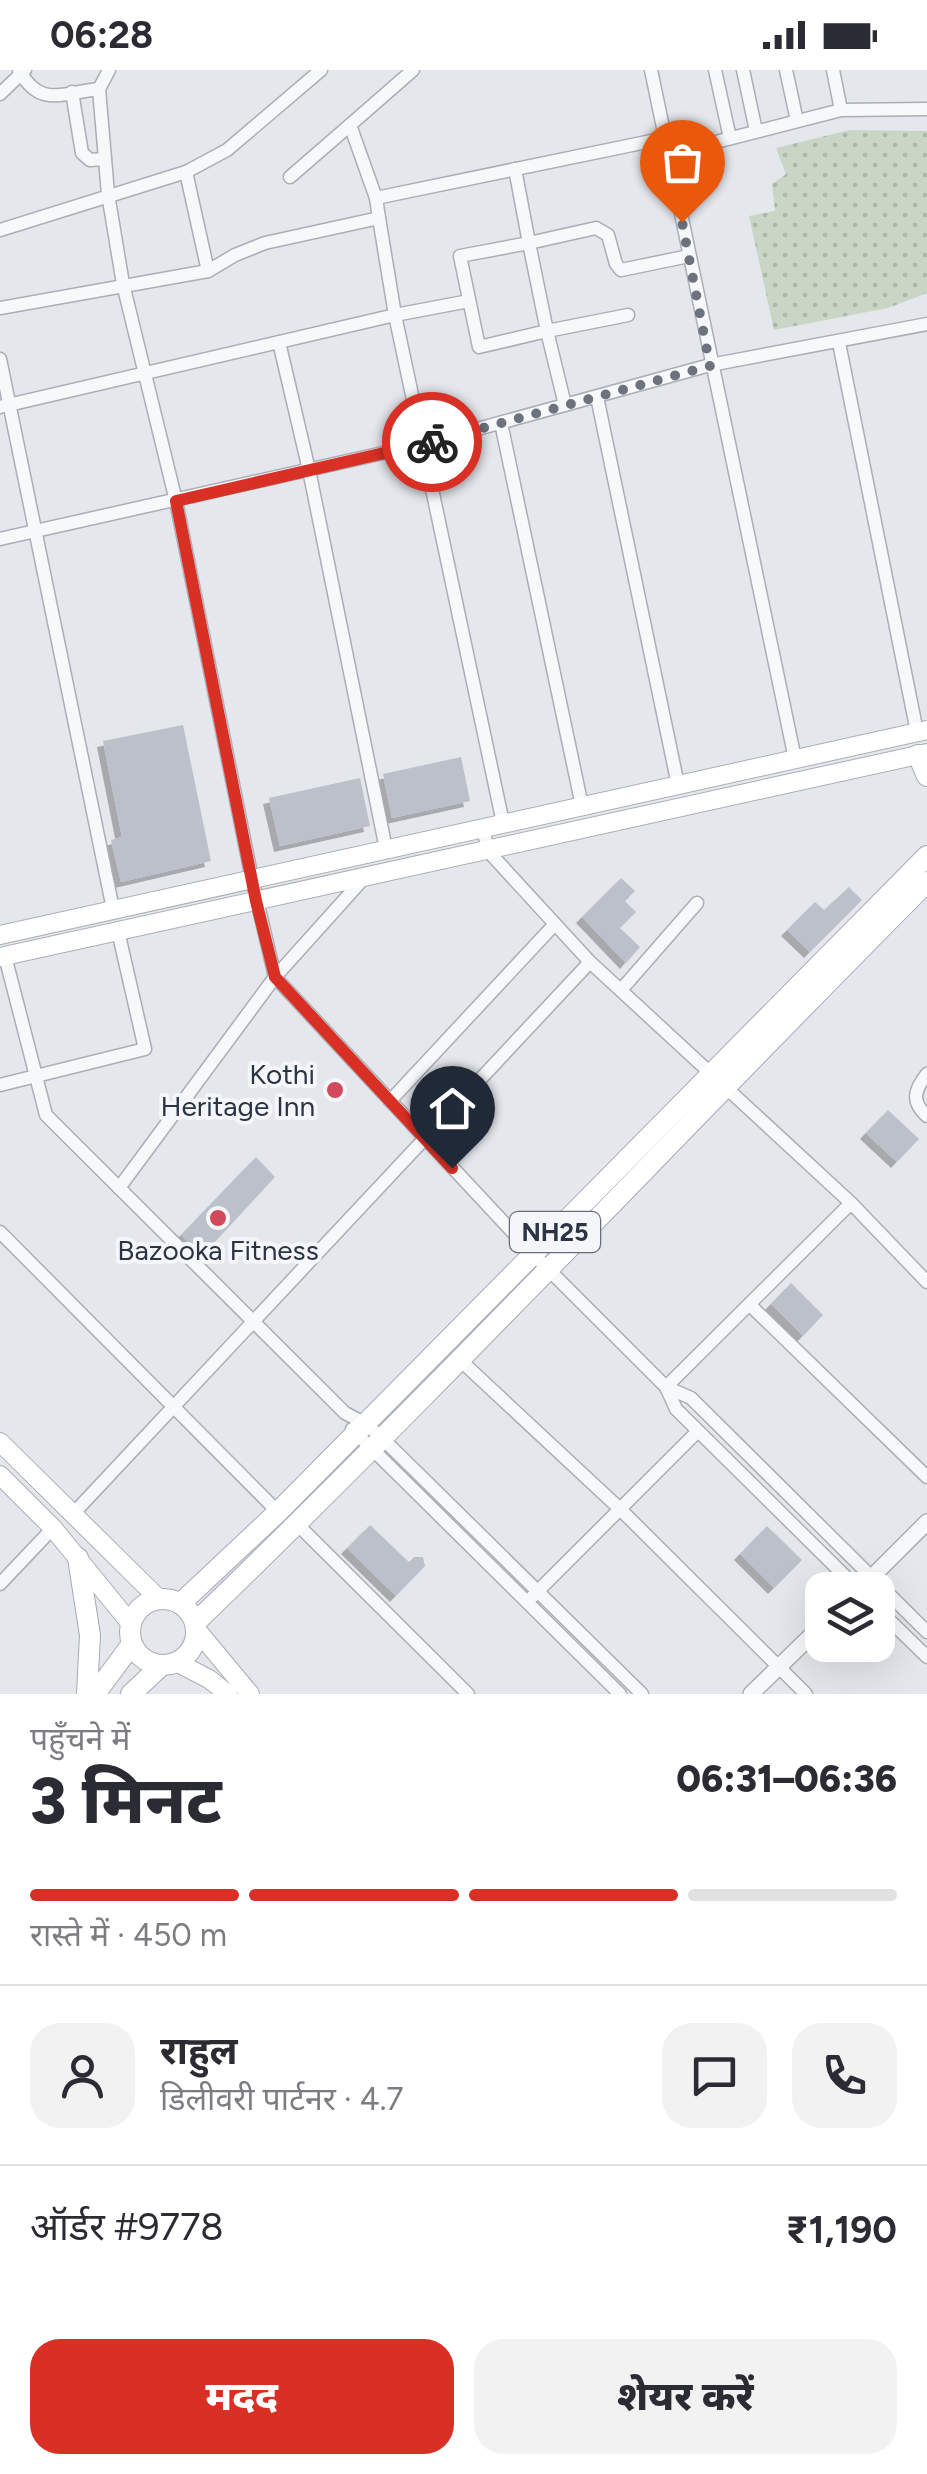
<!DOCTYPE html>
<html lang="hi">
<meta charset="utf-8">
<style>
:root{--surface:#fff;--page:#f2f2f3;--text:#2b2b33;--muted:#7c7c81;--line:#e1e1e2;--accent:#d93025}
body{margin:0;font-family:Figtree,"Noto Sans Devanagari",sans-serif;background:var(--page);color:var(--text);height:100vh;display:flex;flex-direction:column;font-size:38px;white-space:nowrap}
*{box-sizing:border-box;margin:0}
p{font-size:32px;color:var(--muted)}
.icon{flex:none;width:55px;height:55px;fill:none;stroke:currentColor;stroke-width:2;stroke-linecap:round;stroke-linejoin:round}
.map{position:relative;height:1624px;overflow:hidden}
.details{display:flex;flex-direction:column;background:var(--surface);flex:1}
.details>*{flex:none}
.fabs{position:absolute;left:805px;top:1502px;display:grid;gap:20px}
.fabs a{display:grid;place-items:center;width:90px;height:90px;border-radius:20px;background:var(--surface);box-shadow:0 10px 40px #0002;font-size:50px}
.pin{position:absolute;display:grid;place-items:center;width:85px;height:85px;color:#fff;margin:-102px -42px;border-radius:50% 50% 50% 0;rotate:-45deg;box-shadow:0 0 10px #0007}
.pin .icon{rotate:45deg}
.courier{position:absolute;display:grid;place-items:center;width:100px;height:100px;margin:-50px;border:8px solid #d93025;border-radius:50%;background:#fff;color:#222;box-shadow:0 2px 12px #0007}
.overview em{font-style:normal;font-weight:800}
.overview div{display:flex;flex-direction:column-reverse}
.overview{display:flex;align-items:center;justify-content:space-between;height:170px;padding:0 30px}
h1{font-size:65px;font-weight:800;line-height:75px}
.bar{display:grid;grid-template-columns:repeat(4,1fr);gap:15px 10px;align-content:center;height:120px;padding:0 30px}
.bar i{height:12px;border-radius:8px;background:var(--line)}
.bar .active{background:var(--accent)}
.bar p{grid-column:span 4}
.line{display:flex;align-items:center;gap:25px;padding:0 30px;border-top:2px solid var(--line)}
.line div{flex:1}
.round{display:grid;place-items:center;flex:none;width:105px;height:105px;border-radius:30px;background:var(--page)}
.action{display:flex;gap:20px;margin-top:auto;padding:20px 30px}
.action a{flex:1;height:115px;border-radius:30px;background:var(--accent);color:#fff;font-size:40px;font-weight:800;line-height:115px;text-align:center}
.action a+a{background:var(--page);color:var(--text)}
.status{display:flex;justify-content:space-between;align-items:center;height:70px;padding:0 50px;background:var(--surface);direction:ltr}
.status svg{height:28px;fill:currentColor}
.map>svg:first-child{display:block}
</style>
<div class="status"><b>06:28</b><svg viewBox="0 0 49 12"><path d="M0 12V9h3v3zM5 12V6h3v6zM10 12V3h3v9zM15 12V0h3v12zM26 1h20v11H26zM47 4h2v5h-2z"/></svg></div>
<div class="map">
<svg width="927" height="1624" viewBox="0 0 927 1624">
<defs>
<pattern id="green-dots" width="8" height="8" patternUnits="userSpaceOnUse" patternTransform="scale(2.5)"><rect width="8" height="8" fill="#c9d6c5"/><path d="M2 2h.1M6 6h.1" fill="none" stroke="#adb8ab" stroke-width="1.8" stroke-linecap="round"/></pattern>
<filter id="shadow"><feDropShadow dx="-6" dy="6" stdDeviation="0" flood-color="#0004"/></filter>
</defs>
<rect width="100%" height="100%" fill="#e4e7ec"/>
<path fill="url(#green-dots)" d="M850,60l77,1v162l-39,15 -114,22 -25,-114 26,-5 -3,-27 14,-10 -10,-26z"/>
<g fill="#bbc0ca" filter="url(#shadow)">
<path d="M183,655l28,136 -90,21 -10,-42 11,-3 -19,-96z"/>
<path d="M461,687l9,44 -78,17 -9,-44z"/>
<path d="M360,708l10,48 -90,20 -11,-48z"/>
<path d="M621,808l14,13 -10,10 11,11 -16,16 20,19 -14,16 -44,-46z"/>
<path d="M849,817l13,13 -52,52 -23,-22 28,-28 9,8z"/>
<path d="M888,1040l31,29 -22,23 -31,-29z"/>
<path d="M256,1087l19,20 -73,79 -21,-21z"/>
<path d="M791,1213l32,32 -20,21 -32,-32z"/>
<path d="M370,1455l39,37 5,-5h9l2,9 -29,30 -49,-48z"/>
<path d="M767,1456l35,34 -28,28 -34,-34z"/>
</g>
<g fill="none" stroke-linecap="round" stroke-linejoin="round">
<g stroke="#a9aeb7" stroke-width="15">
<g id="minor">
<path d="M19,0c21,38 42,23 80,19"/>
<path d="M109,0l-10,19 9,105 15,90 53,217 76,378 23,98 258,277 133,133 10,22 183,181"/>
<path d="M651,0l144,689"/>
<path d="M715,0l15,68"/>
<path d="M743,0l13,61"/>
<path d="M786,0l11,51"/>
<path d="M833,0l8,40"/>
<path d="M72,22l10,61 8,7 15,-1"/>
<path d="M0,24l25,-24"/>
<path d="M669,84l172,-44 86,-1"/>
<path d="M515,99l14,74 -69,13 19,91 68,-16 18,74"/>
<path d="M186,102l22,99"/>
<path d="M290,107l60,-52"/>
<path d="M376,128l-26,-73 63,-55"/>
<path d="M379,148l16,97 108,508"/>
<path d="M0,160l186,-58 41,-22 94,-80"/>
<path d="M0,238l208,-37 27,-16 30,-12 114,-25 -3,-20 290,-60"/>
<path d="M628,245l-81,16 -18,-88 67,-15 12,7 8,29 5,6 68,-14"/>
<path d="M279,272l30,128 77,379"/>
<path d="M839,273l78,389"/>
<path d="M0,289l113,550"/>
<path d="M597,327l81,388"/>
<path d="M0,337l395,-92 74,-14"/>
<path d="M501,353l81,383"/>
<path d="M0,469l423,-95 287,-79 217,-41"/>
<path d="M483,758l5,23 102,111 261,241 76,79"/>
<path d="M5,886l41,159 299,298 21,11 16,14 260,256"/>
<path d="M621,920l76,-87"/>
<path d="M927,1004c-13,16 -16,28 0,42"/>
<path d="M0,1015l145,-36 -27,-118"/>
<path d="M390,1031l164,-176"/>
<path d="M119,1118l156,-211 89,-99"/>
<path d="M0,1162l278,280"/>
<path d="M750,1235l177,172"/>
<path d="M459,1289l161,150 186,185"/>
<path d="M666,1317l25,11 236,234"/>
<path d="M666,1317l185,-184"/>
<path d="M352,1359l268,265"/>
<path d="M73,1444l517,-552"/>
<path d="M296,1453l172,171"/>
<path d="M0,1514l53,-56"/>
<path d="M532,1527l166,-166"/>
<path d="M878,1539l49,48"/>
</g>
</g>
<g stroke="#a9aeb7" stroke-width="18">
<g id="tertiary">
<path d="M859,1520l68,-68"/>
<path d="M751,1624l71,-69"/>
</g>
</g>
<g stroke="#a9aeb7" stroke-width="20">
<g id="secondary">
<path d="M0,865l927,-205"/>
<path d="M0,887l927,-204"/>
<path d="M0,1372l159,157"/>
<path d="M0,1405l53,53 78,96"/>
<path d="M196,1559l54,65"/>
<path d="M176,1592l33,17 19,15"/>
</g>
</g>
<g stroke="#a3abb8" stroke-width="22">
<g id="primary">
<path d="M918,685l9,21"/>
<path d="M78,1488l12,77 -3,59"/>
<circle cx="163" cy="1562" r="33"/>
<path d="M180,1534l98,-92 649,-656"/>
<path d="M195,1553c250,-241 487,-495 732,-741"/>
<path d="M95,1624l37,-50"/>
<path d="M131,1624l31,-29"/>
</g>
</g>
<use href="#minor" stroke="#f7f8fa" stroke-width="12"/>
<use href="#tertiary" stroke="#f7f8fa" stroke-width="15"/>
<use href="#secondary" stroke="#fff" stroke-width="18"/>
<use href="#primary" stroke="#fff" stroke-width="20"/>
</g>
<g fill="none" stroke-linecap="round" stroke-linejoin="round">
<path stroke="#6c737f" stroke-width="10" stroke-dasharray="0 18" d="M432,372l278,-76 -28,-144"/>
<path stroke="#d93025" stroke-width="12" d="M432,372l-256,59 80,400 19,76 177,191"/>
</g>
<g fill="#d1495b" stroke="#f4f6f9" stroke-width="4">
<circle cx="335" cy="1020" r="10"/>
<circle cx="218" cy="1148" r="10"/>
</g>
<g text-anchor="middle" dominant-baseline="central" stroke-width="8" stroke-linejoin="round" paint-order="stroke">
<rect fill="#f4f6f9" stroke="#676e7b" stroke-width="2.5" x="510" y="1142" width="90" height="40" rx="8"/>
<g font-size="25" font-weight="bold" fill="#2b3445">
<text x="555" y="1162">NH25</text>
</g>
<g font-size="28" fill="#2b3445" stroke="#f4f6f9" text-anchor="end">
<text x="315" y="1004">Kothi<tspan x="315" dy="32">Heritage Inn</tspan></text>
<text x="218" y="1180" text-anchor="middle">Bazooka Fitness</text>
</g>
</g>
</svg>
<div class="fabs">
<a><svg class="icon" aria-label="layers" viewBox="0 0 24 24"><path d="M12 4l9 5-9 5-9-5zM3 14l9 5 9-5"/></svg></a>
</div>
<div class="pin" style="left:682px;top:152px;background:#ea580c"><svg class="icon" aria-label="bag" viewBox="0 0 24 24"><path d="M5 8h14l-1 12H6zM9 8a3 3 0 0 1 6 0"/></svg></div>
<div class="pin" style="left:452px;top:1098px;background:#1f2937"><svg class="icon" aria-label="home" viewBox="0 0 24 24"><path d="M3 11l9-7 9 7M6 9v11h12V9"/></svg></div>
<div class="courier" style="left:432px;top:372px"><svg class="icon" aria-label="bike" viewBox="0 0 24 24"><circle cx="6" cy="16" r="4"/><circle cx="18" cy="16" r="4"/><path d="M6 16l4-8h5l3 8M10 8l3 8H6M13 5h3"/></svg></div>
</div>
<section class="details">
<div class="overview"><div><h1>3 मिनट</h1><p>पहुँचने में</p></div><em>06:31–06:36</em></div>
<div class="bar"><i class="active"></i><i class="active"></i><i class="active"></i><i></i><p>रास्ते में · 450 m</p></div>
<div class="line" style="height:180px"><a class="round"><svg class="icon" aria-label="person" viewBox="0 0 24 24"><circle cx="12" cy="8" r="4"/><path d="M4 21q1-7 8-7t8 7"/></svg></a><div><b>राहुल</b><p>डिलीवरी पार्टनर · 4.7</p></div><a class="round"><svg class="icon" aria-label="chat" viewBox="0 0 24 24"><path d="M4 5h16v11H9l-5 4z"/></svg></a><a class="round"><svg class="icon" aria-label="phone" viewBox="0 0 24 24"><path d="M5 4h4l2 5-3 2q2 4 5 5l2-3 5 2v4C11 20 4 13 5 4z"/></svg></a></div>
<div class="line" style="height:130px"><div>ऑर्डर #9778</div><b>₹1,190</b></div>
<div class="action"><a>मदद</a><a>शेयर करें</a></div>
</section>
